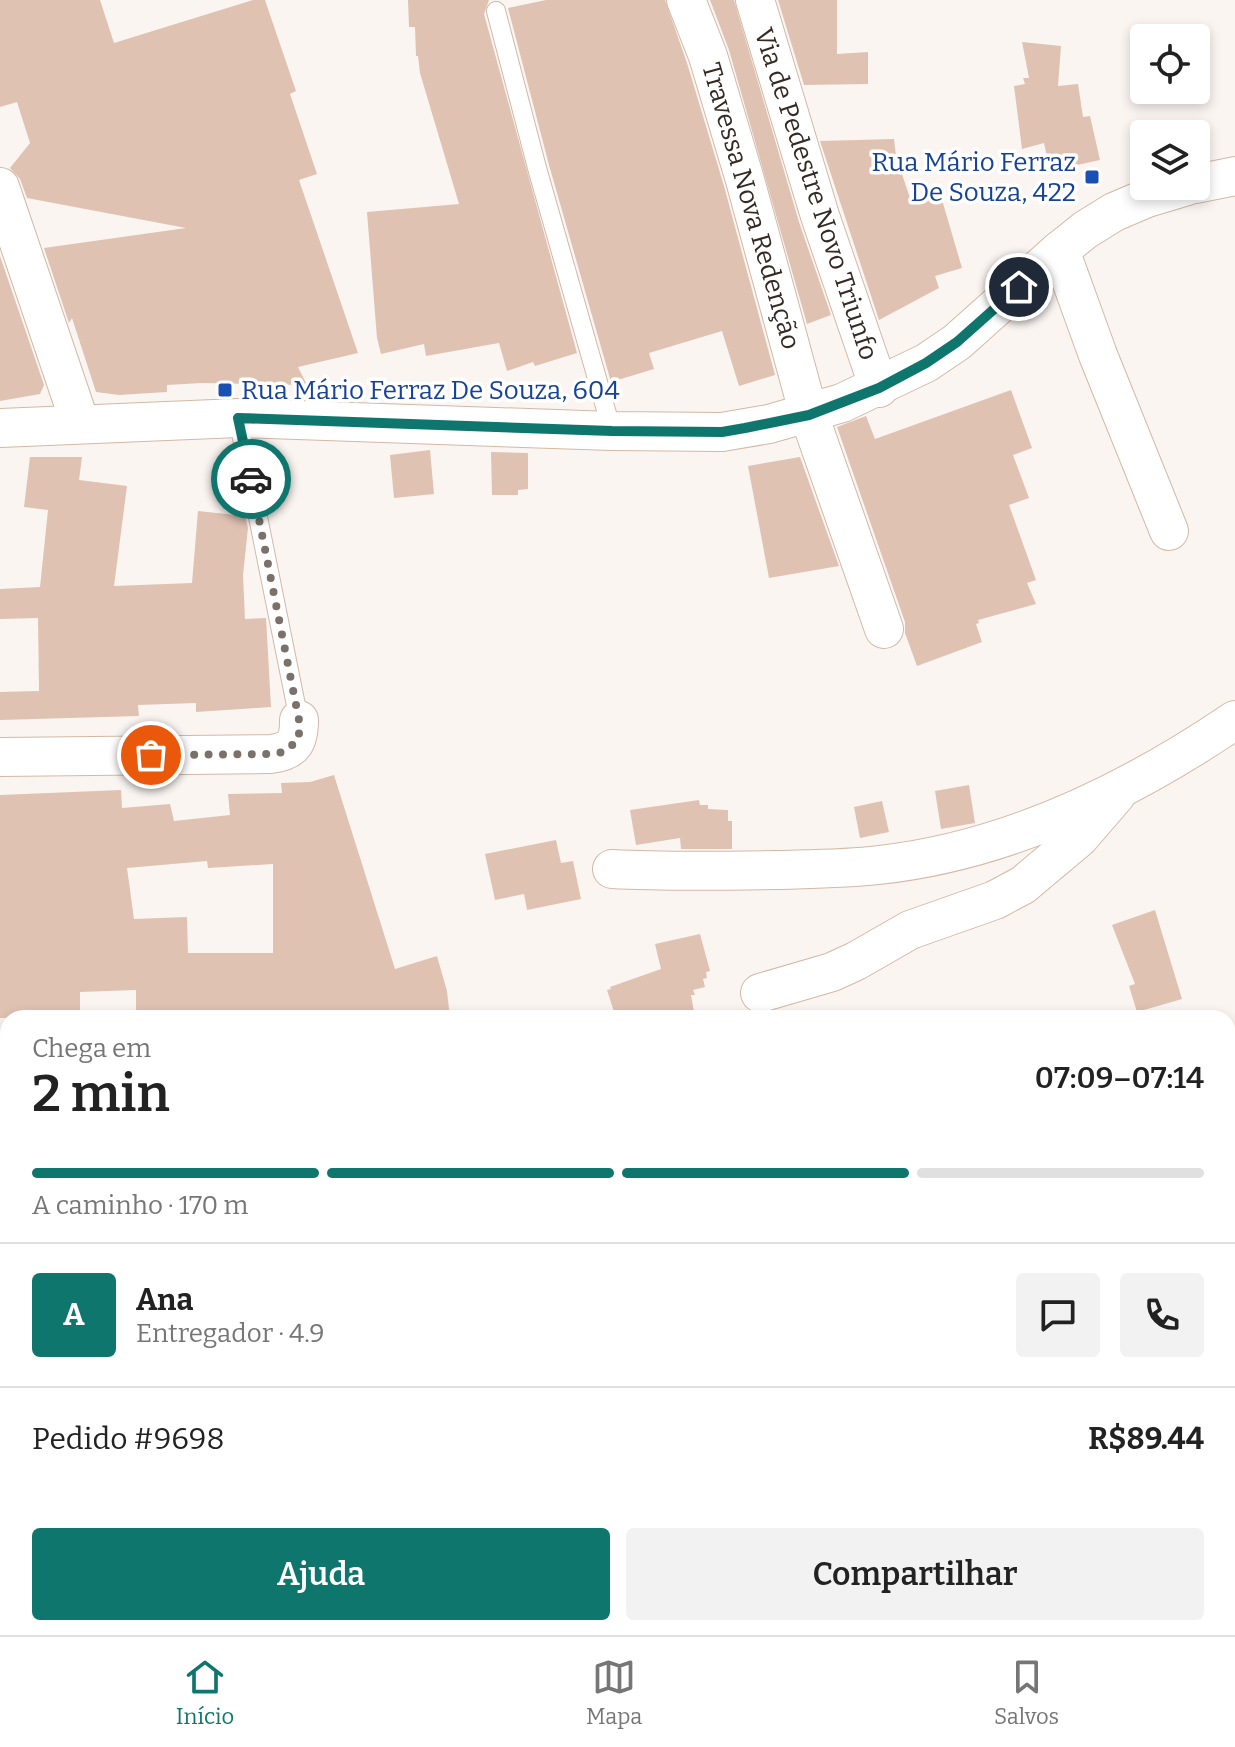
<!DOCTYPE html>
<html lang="pt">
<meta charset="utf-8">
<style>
:root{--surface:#fff;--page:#f2f2f2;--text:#222;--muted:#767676;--line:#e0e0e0;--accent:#0f766e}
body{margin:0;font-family:Bitter,serif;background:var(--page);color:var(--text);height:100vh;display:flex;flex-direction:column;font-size:30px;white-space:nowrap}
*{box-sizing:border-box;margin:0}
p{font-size:26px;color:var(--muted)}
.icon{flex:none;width:44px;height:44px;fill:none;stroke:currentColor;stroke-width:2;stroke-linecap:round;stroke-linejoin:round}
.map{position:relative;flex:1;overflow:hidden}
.side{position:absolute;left:0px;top:1010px;width:1236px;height:626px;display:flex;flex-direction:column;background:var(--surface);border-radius:24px 24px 0 0;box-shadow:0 4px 12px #0003}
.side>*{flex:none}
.fabs{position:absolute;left:1130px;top:24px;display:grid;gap:16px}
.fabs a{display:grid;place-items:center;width:80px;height:80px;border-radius:8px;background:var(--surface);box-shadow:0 4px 12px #0003;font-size:40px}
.pin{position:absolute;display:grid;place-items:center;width:68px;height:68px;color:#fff;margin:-34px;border:4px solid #fff;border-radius:50%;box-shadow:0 2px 8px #0007}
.courier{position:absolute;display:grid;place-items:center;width:80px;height:80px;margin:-40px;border:6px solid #0f766e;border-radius:50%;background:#fff;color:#222;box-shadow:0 2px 10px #0007}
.summary em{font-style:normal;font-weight:600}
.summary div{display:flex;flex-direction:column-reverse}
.summary{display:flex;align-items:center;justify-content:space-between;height:136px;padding:0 32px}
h1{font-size:52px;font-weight:600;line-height:60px}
.bar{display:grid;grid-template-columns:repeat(4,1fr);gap:12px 8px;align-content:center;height:96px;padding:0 32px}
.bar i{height:10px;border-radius:6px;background:var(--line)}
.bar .selected{background:var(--accent)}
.bar p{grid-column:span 4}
.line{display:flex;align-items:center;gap:20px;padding:0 32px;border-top:2px solid var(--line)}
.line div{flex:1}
.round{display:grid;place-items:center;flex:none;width:84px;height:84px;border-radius:8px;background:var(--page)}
.cta{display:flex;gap:16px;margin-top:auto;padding:16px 32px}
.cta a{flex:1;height:92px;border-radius:8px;background:var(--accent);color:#fff;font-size:32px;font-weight:600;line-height:92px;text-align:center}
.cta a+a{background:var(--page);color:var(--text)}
.menu{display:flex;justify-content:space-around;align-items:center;height:112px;border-top:2px solid var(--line);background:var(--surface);font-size:22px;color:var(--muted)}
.menu a{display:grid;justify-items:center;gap:4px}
.menu .selected{color:var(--accent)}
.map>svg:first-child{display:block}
</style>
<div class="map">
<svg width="1235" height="1635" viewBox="0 0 1235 1635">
<rect width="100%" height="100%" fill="#fbf5f2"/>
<path fill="#a1eab9" d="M1235,1268v367h-1235v-137l8,1v129h1220v-358z"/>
<g fill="#dfc2b2" fill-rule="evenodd">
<path d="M0,0h100l14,43 139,-43h12l31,91 -6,3 27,80 -18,6 59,173 -60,14 9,18 -105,-2 -35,2v7l-48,3 -23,-3 -24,-74 -3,5 -25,-75 142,-20 -159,-30 -7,-19 -10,-11 20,-25 -13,-41 -17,5z"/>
<path d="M408,0h81l-5,14 93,339 -42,13 -2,-4 -26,9 -8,-28 -73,13 -2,-12 -43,10 -4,-16 -10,-126 92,-8 -39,-131 -2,-17h-2l-1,-29h-6z"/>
<path d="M546,0h119l22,63 37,123 51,189 -36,11 -17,-55 -73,22 5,16 -43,13 -62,-217 -41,-157z"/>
<path d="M710,0h24l65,222 32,93 -24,9 -78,-274z"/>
<path d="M778,0h59v54l31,-2v32l-64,1z"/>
<path d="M1022,42l39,4 -3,40 20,-2 5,33 7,-1 10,44 -50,11 -6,-28 -22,6 -8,-63 11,-2 -2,-6h6z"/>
<path d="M894,139l2,17 14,42 30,-5 22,75 -27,8 4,12 -60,32 -59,-179z"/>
<path d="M0,256l44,129 -4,9 -40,7z"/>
<path d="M1011,390l21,58 -19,7 16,43 -20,7 27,75 -9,3 9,21 -58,16 1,3 -3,1 6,18 -65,24 -12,-33v-11l-68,-195 29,-11 9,23z"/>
<path d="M430,450l4,44 -40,4 -4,-43z"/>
<path d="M491,452l37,1v36l-10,1v5h-26z"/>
<path d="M30,457h52l-3,23 48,6 -13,100 78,-3 6,-72 47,5 3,12 -5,47 2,44 21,-1 5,89 -75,5v-9l-58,2 1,11 -139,4v-28l39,-1 -1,-73 -38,1v-30l40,-2 8,-77 -24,-3z"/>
<path d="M800,457l39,109 -70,12 -21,-112z"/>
<path d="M334,775l61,194 42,-13 10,35 3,27h-314v-28l-56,2v26h-80v-223l121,-5 1,18 48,-4 4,17 56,-6 -2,-21 54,-1 -1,-10 29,-1zM207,861l1,7 65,-4v89h-85l-1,-36 -53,2 -7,-51z"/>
<path d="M969,785l6,38 -34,6 -6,-38z"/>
<path d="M699,800l1,5h8v4l20,1v11h4v28h-51l-1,-11 -44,7 -6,-35z"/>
<path d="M882,801l7,31 -29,6 -6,-31z"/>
<path d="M556,840l5,23 12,-2 8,38 -54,11 -3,-16 -29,6 -10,-46z"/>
<path d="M1155,910l27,89 -45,13 -8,-26 6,-2 -23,-59z"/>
<path d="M700,934l10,37 -4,1 1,6 -4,1 2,8 -12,3 2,5h-4l4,22 -79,1 -9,-28 4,-1 -1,-2 51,-18 -6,-25z"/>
</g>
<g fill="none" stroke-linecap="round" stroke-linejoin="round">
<g stroke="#d3b8a6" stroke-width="20">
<g id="service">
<path d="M496,11l41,157 75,263"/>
<path d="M238,418l61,302"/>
</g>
</g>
<g stroke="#d3b8a6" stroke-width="40">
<g id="minor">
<path d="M686,0l22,56 37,124 64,235 75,214"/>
<path d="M755,0l65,216 59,172"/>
<path d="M1196,184l39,-8"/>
<path d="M0,187l80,236"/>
<path d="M1060,250l38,105 71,176"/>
<path d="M0,428l238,-10 374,13 110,1 47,-8 73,-21 84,-40 31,-21 103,-92 25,-20 29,-18 33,-14 40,-12"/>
<path d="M0,757l271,-3c23,-3 28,-12 28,-34"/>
<path d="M612,869c55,3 109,2 164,1 34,-1 69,-1 103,-5 129,-14 250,-73 356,-145"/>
<path d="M760,993l72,-21 24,-11 54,-31 85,-30 28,-15 56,-47 37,-43"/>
<path d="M0,1096h8"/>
</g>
</g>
<use href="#service" stroke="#fff" stroke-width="18"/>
<use href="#minor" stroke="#fff" stroke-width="38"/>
</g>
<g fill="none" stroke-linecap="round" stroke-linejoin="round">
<path stroke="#7a716b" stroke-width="8" stroke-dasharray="0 14.4" d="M151,755l120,-1 13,-2 15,-13v-19l-48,-241"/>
<path stroke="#0f766e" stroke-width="10" d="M251,479l-13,-61 374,13 110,1 23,-4 64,-13 70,-27 47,-25 31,-21 62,-55"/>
</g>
<g fill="#1a4fb4" stroke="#fff" stroke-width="3">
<rect x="1084" y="169" width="16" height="16" rx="4"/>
<rect x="217" y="382" width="16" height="16" rx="4"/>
</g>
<g text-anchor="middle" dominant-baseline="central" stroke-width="7" stroke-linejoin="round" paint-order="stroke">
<g font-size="26" fill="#164399" stroke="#fff" text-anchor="end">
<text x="1076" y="162">Rua Mário Ferraz<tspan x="1076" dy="30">De Souza, 422</tspan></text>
<text x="241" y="390" text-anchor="start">Rua Mário Ferraz De Souza, 604</text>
</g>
<g font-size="26" fill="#342a23" stroke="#fff">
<text transform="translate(816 194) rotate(72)">Via de Pedestre Novo Triunfo</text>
<text transform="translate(751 206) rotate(74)">Travessa Nova Redenção</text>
</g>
</g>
</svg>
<div class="fabs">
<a><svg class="icon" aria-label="locate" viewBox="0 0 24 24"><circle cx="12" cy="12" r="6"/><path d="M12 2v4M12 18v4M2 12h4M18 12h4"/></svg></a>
<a><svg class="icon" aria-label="layers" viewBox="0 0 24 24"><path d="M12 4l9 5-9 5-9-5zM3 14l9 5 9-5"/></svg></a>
</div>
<div class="pin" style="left:151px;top:755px;background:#ea580c"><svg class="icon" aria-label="bag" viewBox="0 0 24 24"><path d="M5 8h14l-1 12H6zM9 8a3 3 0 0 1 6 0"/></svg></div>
<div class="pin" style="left:1019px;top:287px;background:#1f2937"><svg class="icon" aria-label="home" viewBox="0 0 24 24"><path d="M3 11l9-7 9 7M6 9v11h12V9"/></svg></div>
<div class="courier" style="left:251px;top:479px"><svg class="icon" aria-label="car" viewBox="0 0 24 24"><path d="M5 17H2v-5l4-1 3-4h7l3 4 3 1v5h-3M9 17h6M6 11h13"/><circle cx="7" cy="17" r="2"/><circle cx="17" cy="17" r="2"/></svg></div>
<section class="side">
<div class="summary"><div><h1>2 min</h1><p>Chega em</p></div><em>07:09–07:14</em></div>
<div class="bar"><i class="selected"></i><i class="selected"></i><i class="selected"></i><i></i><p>A caminho · 170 m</p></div>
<div class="line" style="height:144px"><b class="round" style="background:var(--accent);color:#fff">A</b><div><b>Ana</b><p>Entregador · 4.9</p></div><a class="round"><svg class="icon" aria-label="chat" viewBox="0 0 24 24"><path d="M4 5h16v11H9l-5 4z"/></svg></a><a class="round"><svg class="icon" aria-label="phone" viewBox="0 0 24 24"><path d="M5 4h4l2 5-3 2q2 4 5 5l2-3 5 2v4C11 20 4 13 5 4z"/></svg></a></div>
<div class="line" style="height:104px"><div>Pedido #9698</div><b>R$89.44</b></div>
<div class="cta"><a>Ajuda</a><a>Compartilhar</a></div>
</section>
</div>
<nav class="menu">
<a class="selected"><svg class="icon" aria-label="home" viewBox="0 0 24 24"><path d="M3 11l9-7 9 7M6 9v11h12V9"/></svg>Início</a>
<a><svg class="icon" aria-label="map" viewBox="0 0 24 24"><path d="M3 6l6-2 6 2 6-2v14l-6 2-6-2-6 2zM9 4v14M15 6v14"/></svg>Mapa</a>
<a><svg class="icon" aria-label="saved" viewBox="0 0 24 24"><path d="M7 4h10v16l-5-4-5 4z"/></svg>Salvos</a>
</nav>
